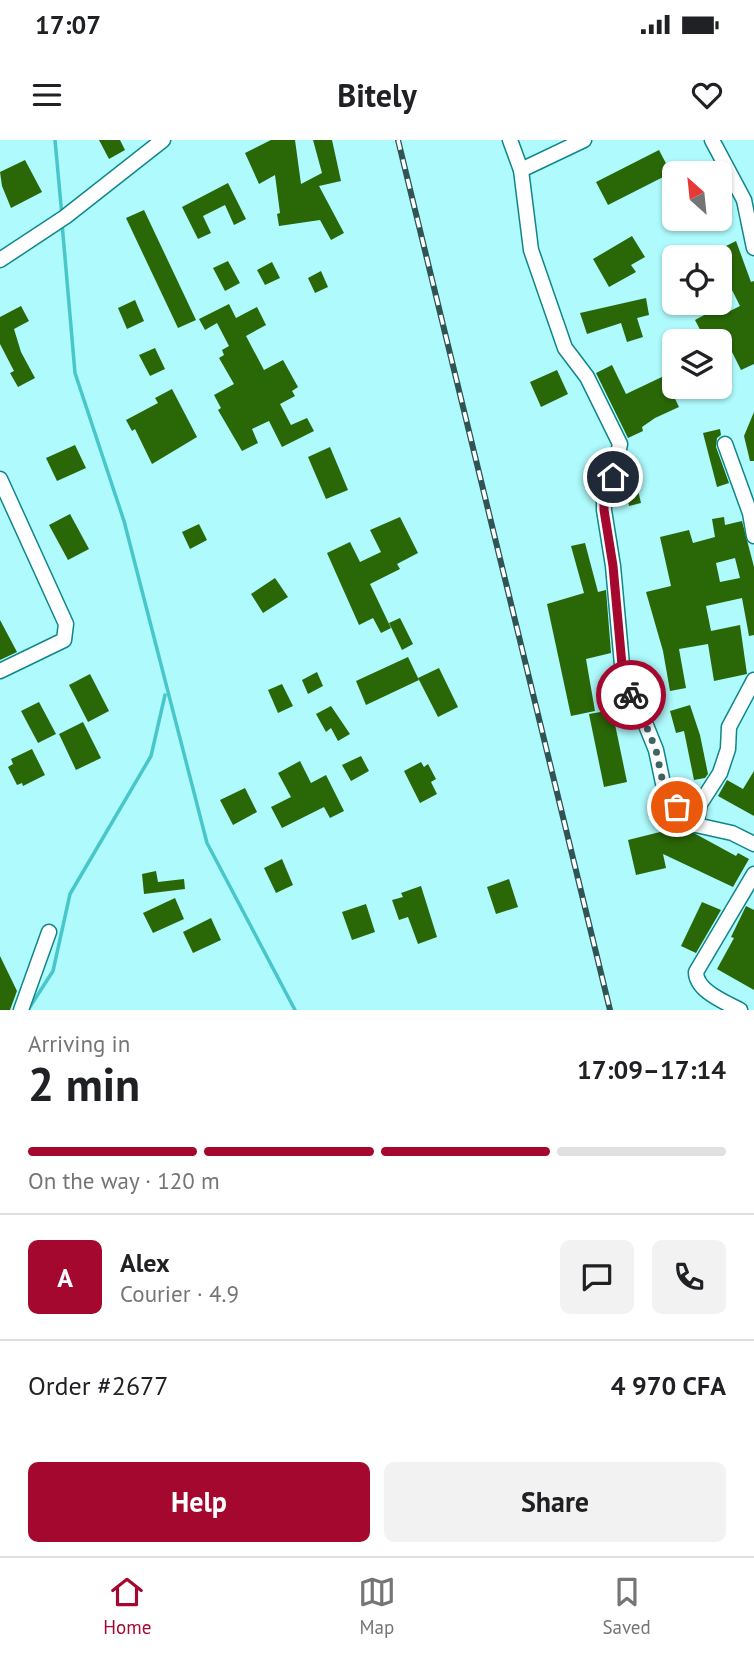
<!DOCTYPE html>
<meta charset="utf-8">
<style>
:root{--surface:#fff;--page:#f2f2f2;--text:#202124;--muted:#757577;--line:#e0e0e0;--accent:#a5082f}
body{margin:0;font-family:"PT Sans",sans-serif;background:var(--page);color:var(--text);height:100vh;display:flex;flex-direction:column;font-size:26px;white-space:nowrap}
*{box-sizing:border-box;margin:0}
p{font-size:23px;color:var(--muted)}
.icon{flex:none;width:38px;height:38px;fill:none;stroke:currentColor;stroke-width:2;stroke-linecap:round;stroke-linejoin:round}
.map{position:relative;height:870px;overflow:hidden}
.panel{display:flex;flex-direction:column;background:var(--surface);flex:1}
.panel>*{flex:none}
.needle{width:46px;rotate:333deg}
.fabs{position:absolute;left:662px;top:21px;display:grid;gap:14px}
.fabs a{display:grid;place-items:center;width:70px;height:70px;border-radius:10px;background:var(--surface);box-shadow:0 2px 5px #0004;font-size:35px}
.pin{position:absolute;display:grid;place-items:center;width:60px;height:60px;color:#fff;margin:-30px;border:4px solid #fff;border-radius:50%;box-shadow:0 2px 7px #0007}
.courier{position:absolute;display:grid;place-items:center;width:70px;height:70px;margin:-35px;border:5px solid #a5082f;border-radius:50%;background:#fff;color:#222;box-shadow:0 2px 9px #0007}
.summary em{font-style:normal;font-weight:600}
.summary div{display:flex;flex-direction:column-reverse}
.summary{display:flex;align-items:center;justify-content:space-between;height:119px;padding:0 28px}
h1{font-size:46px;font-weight:600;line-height:52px}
.bar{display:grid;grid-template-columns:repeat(4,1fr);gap:10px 7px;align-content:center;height:84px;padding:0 28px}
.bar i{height:9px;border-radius:5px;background:var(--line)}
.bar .active{background:var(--accent)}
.bar p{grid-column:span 4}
.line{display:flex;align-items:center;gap:18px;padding:0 28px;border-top:2px solid var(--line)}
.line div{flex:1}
.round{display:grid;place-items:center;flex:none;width:74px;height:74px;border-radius:10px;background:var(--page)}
.button{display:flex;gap:14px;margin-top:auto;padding:14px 28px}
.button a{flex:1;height:80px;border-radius:10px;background:var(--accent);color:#fff;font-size:28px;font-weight:600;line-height:80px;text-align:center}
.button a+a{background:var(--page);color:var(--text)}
.status{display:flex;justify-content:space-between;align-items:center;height:49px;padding:0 35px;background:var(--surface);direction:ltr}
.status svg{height:19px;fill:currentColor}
header{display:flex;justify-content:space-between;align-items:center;height:91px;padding:0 28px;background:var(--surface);font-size:32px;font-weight:600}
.dock{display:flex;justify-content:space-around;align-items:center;height:98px;border-top:2px solid var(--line);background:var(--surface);font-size:19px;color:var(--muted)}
.dock a{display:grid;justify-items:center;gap:4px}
.dock .active{color:var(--accent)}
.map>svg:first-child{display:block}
</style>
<div class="status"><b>17:07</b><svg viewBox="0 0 49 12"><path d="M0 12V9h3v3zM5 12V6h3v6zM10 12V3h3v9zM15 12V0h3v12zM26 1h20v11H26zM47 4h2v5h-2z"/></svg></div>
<header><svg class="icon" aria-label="menu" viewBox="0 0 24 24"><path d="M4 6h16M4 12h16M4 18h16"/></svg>Bitely<svg class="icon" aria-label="heart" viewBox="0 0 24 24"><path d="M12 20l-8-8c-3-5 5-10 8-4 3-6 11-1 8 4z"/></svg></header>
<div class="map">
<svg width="754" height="870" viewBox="0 0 754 870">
<rect width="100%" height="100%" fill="#aefafc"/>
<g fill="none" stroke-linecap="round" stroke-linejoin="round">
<g stroke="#48c6ca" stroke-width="3.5">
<path d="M55,0l7,76"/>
<path d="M62,83l13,150 49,148 83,322 88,167"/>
<path d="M28,870l25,-39 17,-77 81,-138 14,-61"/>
</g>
</g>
<g fill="#2a6707" fill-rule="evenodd">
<path d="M99,0h21l5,10 -16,9z"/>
<path d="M271,0h24l6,44 21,-11 -9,-33h19l9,41 -22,5 25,47 -13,7 -11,-20 -41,6 -2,-12 3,-1 -5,-38 -16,9 -14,-31z"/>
<path d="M659,10l12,23 -63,32 -12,-23z"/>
<path d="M25,20l17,32 -31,16 -9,-22 -2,-14z"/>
<path d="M228,43l18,36 -12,6 -9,-20 -22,11 8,17 -13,6 -16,-32z"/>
<path d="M144,70l52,110 -18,8 -52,-110z"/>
<path d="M632,96l13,21 -14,8 5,7 -27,15 -16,-28z"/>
<path d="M736,101l15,41 3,-1v83l-13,6 -9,-18 -13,6v-17h-13l-11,-21 24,-13 3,8 18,-9 -13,-26 -2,1 -9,-30z"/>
<path d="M228,121l12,22 -15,8 -12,-23z"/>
<path d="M272,122l8,16 -15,7 -8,-15z"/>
<path d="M321,131l7,16 -13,6 -7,-15z"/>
<path d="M646,158l3,17 -12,3 6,19 -16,5 -6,-19 -34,11 -7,-21z"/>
<path d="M135,160l9,21 -17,8 -9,-21z"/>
<path d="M229,164l7,14 21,-11 9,18 -20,11 18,34 19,-10 15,27 -6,4 3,5 -15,8 11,21 16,-7 7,13 -32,16 -13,-26 -17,8 6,14 -16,8 -24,-41 3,-2 -7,-13 20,-11 -15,-26 5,-3 -2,-5 7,-4 -12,-23 -12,7 -6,-11z"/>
<path d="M21,166l8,15 -15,8 7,23 14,26 -17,9 -8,-14 4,-2 -14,-27v-27z"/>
<path d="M155,208l10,21 -15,7 -11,-21z"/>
<path d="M612,225l14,29 38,-18 15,31 -24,11 -13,9 1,4 -15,7 -32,-65z"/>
<path d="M557,230l11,24 -27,13 -11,-25z"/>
<path d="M172,249l25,48 -45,27 -17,-35 -3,2 -6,-11 32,-17 -3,-5z"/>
<path d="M754,272v49h-4l-6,-25z"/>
<path d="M720,289l1,6 -4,3 -1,9 13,36 -12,4 -14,-54z"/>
<path d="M75,305l11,23 -29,13 -11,-23z"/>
<path d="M330,307l18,43 -22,9 -18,-42z"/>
<path d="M636,342l5,21 -12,3 -4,-21z"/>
<path d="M70,374l19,35 -21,11 -19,-35z"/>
<path d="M400,377l18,36 -21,11 3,5 -30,15 21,44 -10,5 -8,-15 -14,7 -32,-72 23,-11 10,20 21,-10 -11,-22z"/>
<path d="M724,377l1,8 17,-4 12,46v68l-5,1 -7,-38 -36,8 5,25 29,-6 7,49 -33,7 -6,-37 -29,5 7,39 -16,3 -7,-40 -17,-59 25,-6 -11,-49 29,-7 4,13 22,-6 -3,-18zM735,418l5,20 -20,4 -4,-19z"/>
<path d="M199,384l8,16 -17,9 -8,-17z"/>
<path d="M585,403l13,49 8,-2 5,63 -25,6 9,52 -24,5 -24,-112 37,-11 -13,-47z"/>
<path d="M275,438l13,19 -25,16 -12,-19z"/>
<path d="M400,478l13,26 -11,6 -13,-27z"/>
<path d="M0,480l17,32 -17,8z"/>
<path d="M408,517l11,23 -53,25 -10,-24z"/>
<path d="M439,528l19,39 -20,10 -20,-39z"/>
<path d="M317,532l6,14 -15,8 -6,-14z"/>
<path d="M90,534l19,37 -21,11 -19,-37z"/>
<path d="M282,544l11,22 -15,7 -10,-23z"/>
<path d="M39,562l17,32 -18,9 -17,-32z"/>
<path d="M690,565l10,30 8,39 -3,4 -11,2 -10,-49 -8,2 -6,-22z"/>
<path d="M331,566l19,28 -12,7 -7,-13 -5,4 -10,-18z"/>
<path d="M612,570l15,72 -23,5 -15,-73z"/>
<path d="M83,582l18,36 -25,12 -17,-36z"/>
<path d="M32,609l13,26 -22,11 -1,-3 -5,2 -9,-18 5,-3 -2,-5z"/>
<path d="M361,616l8,15 -18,10 -9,-16z"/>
<path d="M300,621l11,22 15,-8 18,36 -14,7 -6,-11 -42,21 -11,-21 20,-10 -13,-24z"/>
<path d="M421,622l3,5 4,-3 8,15 -5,3 6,12 -17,9 -16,-32z"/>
<path d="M754,631v45l-36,-20 9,-16 16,9z"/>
<path d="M245,648l12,24 -24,13 -13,-25z"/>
<path d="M670,680l66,36 2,-3 11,6 -16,28 -70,-33 3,14 -30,7 -8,-35 44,-11z"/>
<path d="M282,719l11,26 -17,8 -12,-25z"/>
<path d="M156,731l2,11 26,-3 1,10 -41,5 -2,-20z"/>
<path d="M509,739l9,28 -22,7 -9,-27z"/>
<path d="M421,746l16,51 -19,7 -10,-27 -9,3 -7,-20 11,-3 -2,-4z"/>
<path d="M175,758l9,21 -31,14 -10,-20z"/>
<path d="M702,762l19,8 -25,43 -15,-7z"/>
<path d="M366,764l9,28 -23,8 -10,-28z"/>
<path d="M746,766l8,4v80l-37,-21 17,-31 -3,-1z"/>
<path d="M211,778l10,22 -28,13 -10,-21z"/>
<path d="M0,816l17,35 -7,19h-10z"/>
</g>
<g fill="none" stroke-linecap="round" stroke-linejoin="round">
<g stroke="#10868a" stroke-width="17">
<g id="minor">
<path d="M510,0l11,30 10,80 34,98 22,29 33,67 -7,33 -9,14v19l9,56 9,99 5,24 12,19 17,42 8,38 13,19 19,18 36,8 22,11"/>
<path d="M712,0l32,60 10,48"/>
<path d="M521,30l63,-30"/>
<path d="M0,120l65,-43 98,-77"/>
<path d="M725,304l25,69 4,23"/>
<path d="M0,339l66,145 -2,16 -64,31"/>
<path d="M696,685l4,-21 20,-31 8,-24 1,-22 25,-47"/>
<path d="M21,870l28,-78"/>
<path d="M740,870c-15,-8 -44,-19 -44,-38l58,-98"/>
</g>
</g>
<use href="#minor" stroke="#fff" stroke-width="14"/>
<g stroke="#305354" stroke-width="6">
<path id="rail" d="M398,0l212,870"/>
</g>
<use href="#rail" stroke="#fff" stroke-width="3.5" stroke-dasharray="10" stroke-linecap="butt"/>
</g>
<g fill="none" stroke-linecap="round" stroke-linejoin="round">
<path stroke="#3e6566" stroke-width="7" stroke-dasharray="0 12.6" d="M631,555l8,13 17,42 8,38 13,19"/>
<path stroke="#a5082f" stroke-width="9" d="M613,337l-9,14v19l9,56 9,99 9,30"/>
</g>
</svg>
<div class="fabs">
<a><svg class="needle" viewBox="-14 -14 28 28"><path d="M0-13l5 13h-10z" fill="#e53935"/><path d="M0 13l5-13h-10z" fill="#757577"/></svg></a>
<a><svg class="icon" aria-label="locate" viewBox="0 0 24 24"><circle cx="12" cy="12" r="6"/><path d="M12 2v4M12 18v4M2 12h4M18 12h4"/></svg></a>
<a><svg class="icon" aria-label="layers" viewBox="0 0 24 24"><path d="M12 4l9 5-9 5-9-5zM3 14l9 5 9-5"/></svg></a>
</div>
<div class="pin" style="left:677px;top:667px;background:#ea580c"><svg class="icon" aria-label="bag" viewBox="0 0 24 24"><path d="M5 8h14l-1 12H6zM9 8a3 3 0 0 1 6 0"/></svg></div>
<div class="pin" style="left:613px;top:337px;background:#1f2937"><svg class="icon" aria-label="home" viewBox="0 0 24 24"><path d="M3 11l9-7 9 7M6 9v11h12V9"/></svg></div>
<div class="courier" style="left:631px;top:555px"><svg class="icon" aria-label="bike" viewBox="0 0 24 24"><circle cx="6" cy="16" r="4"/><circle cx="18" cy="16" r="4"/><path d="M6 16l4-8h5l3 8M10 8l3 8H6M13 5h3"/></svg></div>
</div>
<section class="panel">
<div class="summary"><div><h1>2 min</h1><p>Arriving in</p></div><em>17:09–17:14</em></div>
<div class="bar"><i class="active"></i><i class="active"></i><i class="active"></i><i></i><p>On the way · 120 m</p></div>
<div class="line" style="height:126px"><b class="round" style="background:var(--accent);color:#fff">A</b><div><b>Alex</b><p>Courier · 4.9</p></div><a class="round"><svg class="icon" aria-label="chat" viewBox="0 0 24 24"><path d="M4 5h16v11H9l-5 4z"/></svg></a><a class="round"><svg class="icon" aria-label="phone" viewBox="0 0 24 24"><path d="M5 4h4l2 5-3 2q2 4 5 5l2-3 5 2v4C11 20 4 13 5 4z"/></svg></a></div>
<div class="line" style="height:91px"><div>Order #2677</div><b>4 970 CFA</b></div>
<div class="button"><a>Help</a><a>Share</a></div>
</section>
<nav class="dock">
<a class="active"><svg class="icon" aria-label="home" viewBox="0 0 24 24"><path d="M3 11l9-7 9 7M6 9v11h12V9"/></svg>Home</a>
<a><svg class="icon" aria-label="map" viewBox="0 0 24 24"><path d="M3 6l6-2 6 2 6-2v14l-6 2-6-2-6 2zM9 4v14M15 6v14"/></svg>Map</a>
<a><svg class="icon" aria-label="saved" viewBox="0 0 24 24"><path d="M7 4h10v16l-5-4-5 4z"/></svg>Saved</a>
</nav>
